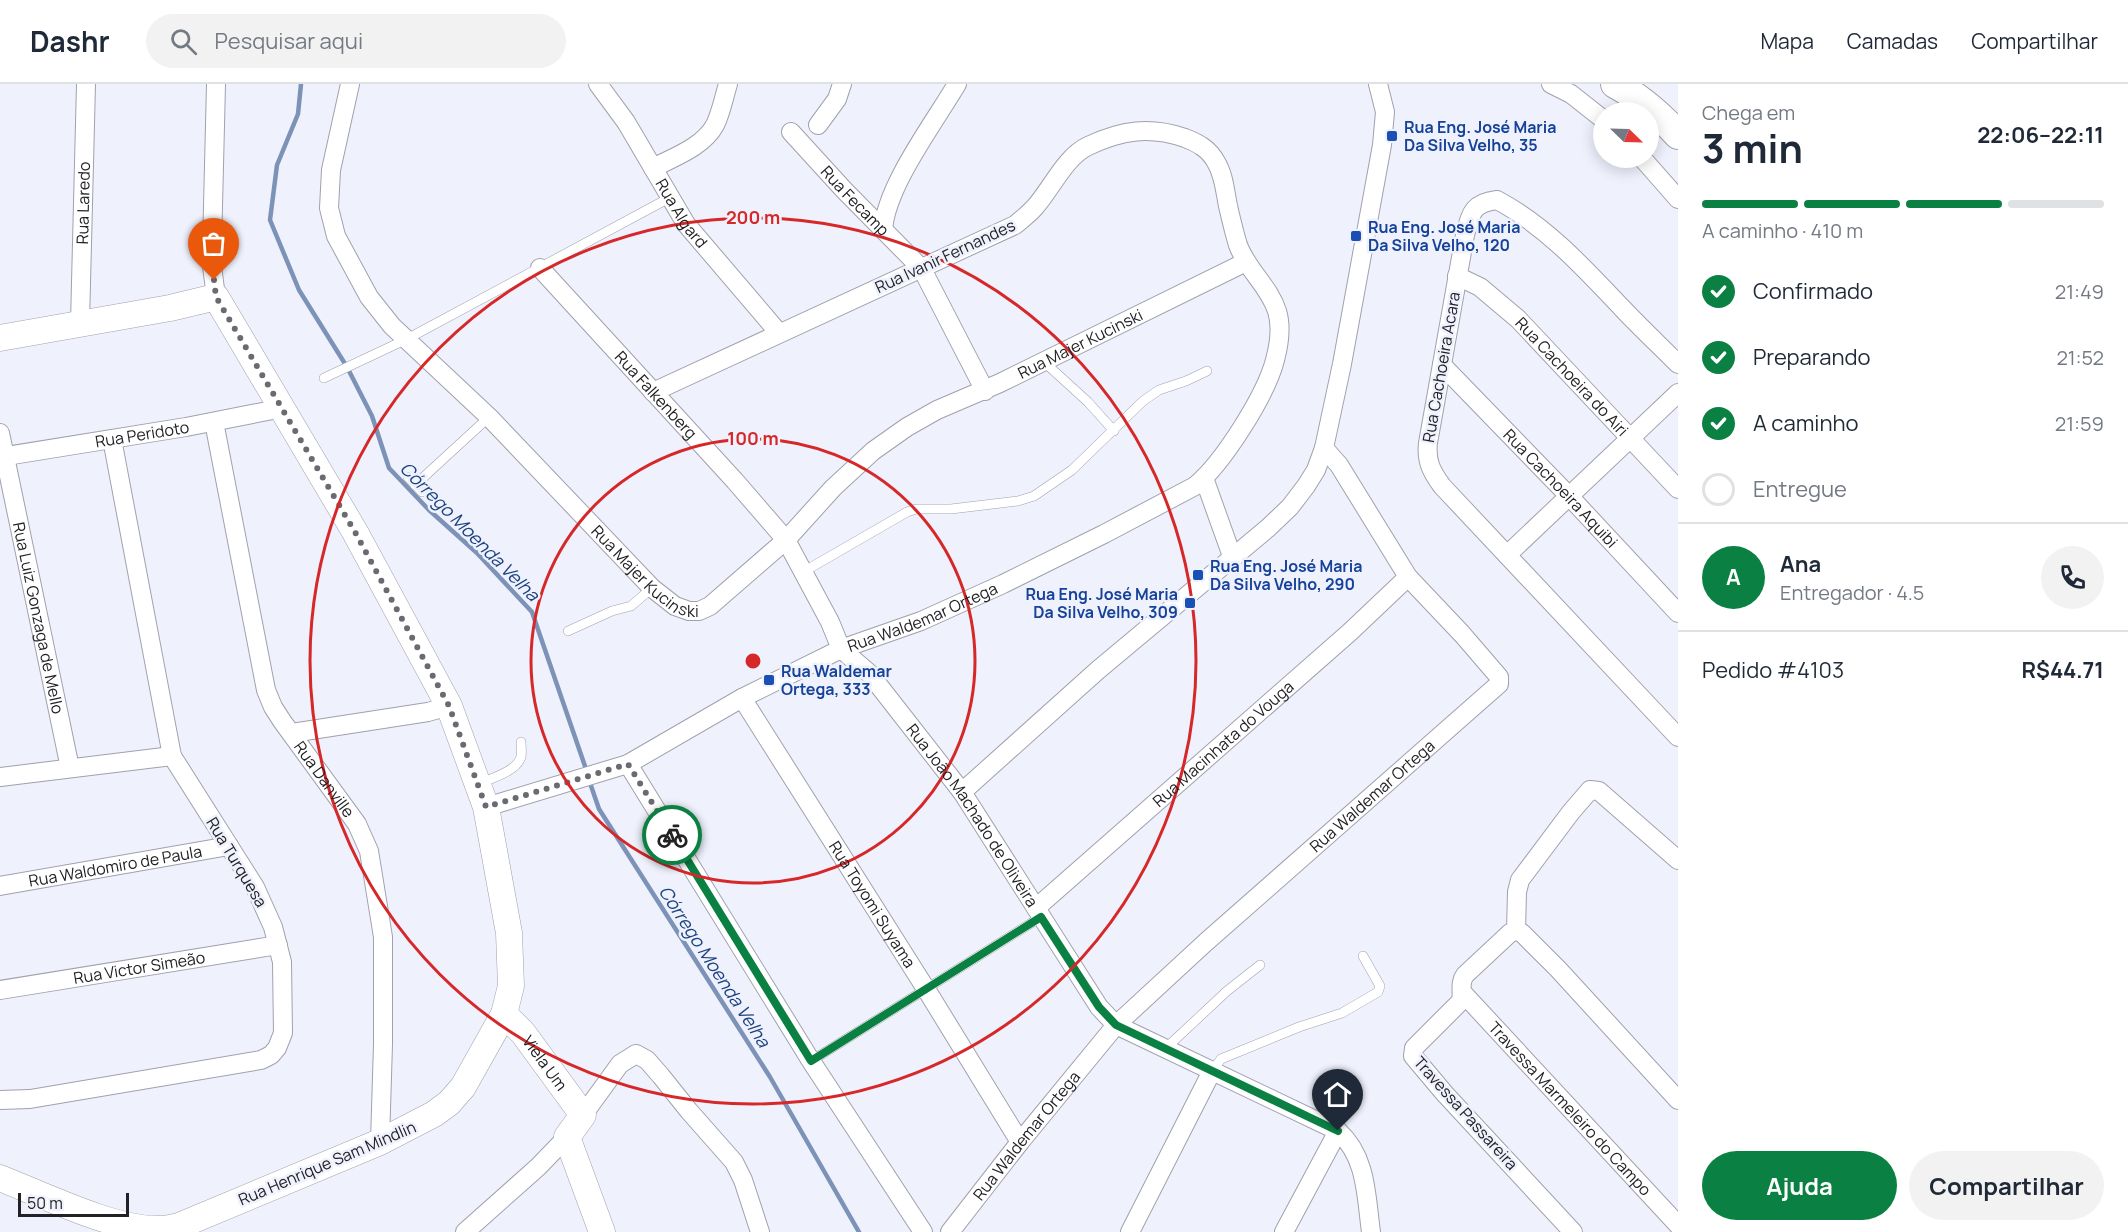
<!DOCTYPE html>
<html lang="pt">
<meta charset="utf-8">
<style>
:root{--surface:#fff;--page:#f2f2f3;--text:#1f2937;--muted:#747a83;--line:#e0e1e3;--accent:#0b8043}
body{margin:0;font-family:Manrope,sans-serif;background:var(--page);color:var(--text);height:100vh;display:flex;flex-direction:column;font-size:22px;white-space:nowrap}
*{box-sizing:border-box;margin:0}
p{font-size:20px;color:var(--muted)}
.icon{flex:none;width:33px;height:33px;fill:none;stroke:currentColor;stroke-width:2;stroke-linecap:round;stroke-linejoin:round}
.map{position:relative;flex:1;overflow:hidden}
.details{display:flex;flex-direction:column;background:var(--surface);width:450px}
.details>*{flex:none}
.needle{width:39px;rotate:113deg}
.tools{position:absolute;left:1593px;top:18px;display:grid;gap:12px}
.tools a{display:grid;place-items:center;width:66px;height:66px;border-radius:50%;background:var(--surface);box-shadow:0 3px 15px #0003;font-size:30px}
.scale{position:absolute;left:18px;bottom:15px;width:111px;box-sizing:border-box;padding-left:6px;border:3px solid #222226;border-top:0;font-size:16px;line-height:21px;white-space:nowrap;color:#222226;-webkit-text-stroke:4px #eff1fd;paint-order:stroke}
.pin{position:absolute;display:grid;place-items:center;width:51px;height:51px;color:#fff;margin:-62px -26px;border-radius:50% 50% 50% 0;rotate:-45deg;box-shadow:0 0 6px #0007}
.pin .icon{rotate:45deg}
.courier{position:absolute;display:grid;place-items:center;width:60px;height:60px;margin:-30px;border:4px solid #0b8043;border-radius:50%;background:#fff;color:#222;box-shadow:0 2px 8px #0007}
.head em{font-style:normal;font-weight:700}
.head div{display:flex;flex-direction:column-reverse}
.head{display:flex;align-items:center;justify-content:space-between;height:102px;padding:0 24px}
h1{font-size:39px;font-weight:700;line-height:45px}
.bar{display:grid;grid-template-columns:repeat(4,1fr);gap:9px 6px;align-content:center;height:72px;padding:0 24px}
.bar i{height:8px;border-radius:4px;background:var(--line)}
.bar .on{background:var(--accent)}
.bar p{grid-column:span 4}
.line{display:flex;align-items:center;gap:15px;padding:0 24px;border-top:2px solid var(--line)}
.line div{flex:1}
.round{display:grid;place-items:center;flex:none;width:63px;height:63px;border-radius:32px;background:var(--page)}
ol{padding:0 24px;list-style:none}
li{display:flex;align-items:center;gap:18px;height:66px}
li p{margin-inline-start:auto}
li .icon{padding:6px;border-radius:50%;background:var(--accent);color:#fff;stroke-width:4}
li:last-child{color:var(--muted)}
li i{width:33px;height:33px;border:3px solid var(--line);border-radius:50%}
.cta{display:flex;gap:12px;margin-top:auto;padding:12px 24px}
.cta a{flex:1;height:69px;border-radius:36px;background:var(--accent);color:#fff;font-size:24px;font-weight:700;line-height:69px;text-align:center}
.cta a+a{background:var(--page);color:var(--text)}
header{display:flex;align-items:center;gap:36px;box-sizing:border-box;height:84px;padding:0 30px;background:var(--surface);border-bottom:2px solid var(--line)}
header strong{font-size:28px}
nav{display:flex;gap:33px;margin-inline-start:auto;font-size:21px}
.search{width:420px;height:54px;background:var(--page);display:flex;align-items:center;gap:15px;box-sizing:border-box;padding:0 21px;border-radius:33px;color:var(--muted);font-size:22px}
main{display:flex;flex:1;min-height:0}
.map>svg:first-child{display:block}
</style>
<header>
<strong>Dashr</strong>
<div class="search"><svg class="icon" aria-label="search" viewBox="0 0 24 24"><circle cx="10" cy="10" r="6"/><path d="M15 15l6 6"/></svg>Pesquisar aqui</div>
<nav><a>Mapa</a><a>Camadas</a><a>Compartilhar</a></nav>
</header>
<main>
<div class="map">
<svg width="1678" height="1148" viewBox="0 0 1678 1148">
<rect width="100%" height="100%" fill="#eff1fd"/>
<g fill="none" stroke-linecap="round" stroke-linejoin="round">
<g stroke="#7c93b7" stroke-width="4.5">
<path d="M301,0l-3,30 -21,51 -7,55 29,70 48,77 25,49 17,52 40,42 48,43 55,59 55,160"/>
<path d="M589,696l10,29 171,268 89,155"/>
</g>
<g stroke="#a0a1ac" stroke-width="10">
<g id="lane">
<path d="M1043,277l45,41 26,29"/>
<path d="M324,294l83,-39 264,-142"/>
<path d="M408,393l14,15"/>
<path d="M415,401l74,-68"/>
<path d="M803,488l104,-60 9,-3h35l67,-8 16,-5 38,-26 71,-69 16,-11 27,-9 21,-10"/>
<path d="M568,547l44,-20 19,-5 21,-18"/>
<path d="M479,700c12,-6 37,-12 42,-27 1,-4 0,-11 0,-15"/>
<path d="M1166,964l61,-57 33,-26"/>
<path d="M811,977l230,-144"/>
<path d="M1212,987l9,-12 78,-32 43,-14 36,-21 2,-6 -17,-30"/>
</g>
</g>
<g stroke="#a0a1ac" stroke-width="20">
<g id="street">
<path d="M216,0l-4,163v19l4,31"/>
<path id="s1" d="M350,0l-19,86 -2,38 7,28 33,61 23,29 97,91 163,171 23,18 14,5h10l11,-5 76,-66 47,-52 40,-37 34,-24 30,-17 63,-27 246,-121"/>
<path id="s2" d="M598,0l28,38 60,102 93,109"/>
<path d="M1551,0l20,10 33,26"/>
<path d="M818,41l19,-26 5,-15"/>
<path id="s3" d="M791,48l53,58 78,79 63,122"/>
<path d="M1642,74l36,41"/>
<path d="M653,84c21,-11 50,-21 62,-43 6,-12 9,-28 13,-41"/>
<path d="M883,146c3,-44 51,-107 74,-146"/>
<path id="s4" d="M540,184l195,213 51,59 44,82 11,27"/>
<path id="s5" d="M1457,192l23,11 38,32 160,170"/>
<path id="s6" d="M80,239l6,-239"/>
<path d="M1678,280c-19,-19 -38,-37 -56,-56 -38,-40 -76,-82 -125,-108 -25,3 -26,13 -32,35l-37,208c-2,18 3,28 14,43l236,251"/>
<path id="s7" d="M1442,281l127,131 109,117"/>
<path id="s8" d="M214,338l52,268 7,17 9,14 75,103 12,27 14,86v107l-3,98"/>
<path id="s9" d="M0,349l70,335"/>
<path id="s10" d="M0,373l186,-30 97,-19"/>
<path d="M1204,394l29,81"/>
<path d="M1507,471l171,-162"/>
<path id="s11" d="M841,565l28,24 93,119 137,215 17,18 222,106c29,26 28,65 33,101"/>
<path id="s12" d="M742,614l184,291 94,153"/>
<path d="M292,649l136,-21 21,-6"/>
<path d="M628,680l183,297 112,171"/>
<path d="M0,693l172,-21"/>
<path d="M962,708l136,-122 170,-142 22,-21 16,-21 10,-16 8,-22 18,-84 40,-219 3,-33 -7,-28"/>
<path id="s13" d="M486,723l142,-43 114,-66 99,-49 80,-28 82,-37 101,-50 91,-48c28,-23 71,-91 80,-126 4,-15 7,-33 2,-49 -8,-25 -30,-41 -39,-66 -4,-13 -7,-26 -10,-39 -3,-15 -4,-31 -12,-44 -7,-13 -18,-19 -31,-24 -35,-12 -63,-8 -97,8 -23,11 -36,42 -53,61 -6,7 -13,12 -20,18l-362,167"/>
<path id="s14" d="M0,802l229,-40"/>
<path id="s15" d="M1036,824l314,-276 58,-55"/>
<path d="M1516,847l1,-39 3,-12 51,-68 19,-22 9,1 79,69"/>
<path id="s16" d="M0,906l278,-45"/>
<path id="s17" d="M1462,908l216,233"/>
<path d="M0,1016l30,-1 231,-39 10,-5 6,-7 6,-15 -1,-71 -9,-35 -18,-40 -83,-131 -60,-317"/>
<path d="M583,1031l37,-51 16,-10 11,6 14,16 28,35 45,51 9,18 17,52"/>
<path d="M465,1148l73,-65 29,-30"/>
<path id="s18" d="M950,1148l70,-90 96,-117 90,-83 293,-258v-7l-37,-43 -54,-57 -69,-112 -15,-17"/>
<path d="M1130,1148l82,-161"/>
<path d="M1284,1148l54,-101"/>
<path d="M1573,1148l-128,-138 -32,-38 1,-8 47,-47c2,-9 -2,-18 4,-26l45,-42 6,-2 6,2 36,36 120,131"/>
</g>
</g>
<g stroke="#a0a1ac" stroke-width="27">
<g id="secondary">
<path d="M0,254l170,-30 46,-11 139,235 94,174 37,101 23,126 2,53 -7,28 -41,73 -14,16 -15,11 -54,28 -201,84c-6,1 -13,3 -19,3 -44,2 -117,-34 -160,-51"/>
<path id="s19" d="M504,930l19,19 60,82 -16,22 35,95"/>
</g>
</g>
<g stroke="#a0a1ac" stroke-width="30">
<path id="primary" d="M1615,0c24,13 45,31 63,51"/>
</g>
<use href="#lane" stroke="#fff" stroke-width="9"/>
<use href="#street" stroke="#fff" stroke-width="18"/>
<use href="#secondary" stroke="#fff" stroke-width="26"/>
<use href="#primary" stroke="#fff" stroke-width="28"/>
</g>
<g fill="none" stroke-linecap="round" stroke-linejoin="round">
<path stroke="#6a6a71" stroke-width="6" stroke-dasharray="0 10.8" d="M214,196l2,17 139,235 94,174 37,101 142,-43 44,71"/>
<path stroke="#0b8043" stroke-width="8" d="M672,751l139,226 230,-144 58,90 17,18 222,106"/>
</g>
<g fill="none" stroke="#d62828" stroke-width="3">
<circle cx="753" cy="577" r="222"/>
<circle cx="753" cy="577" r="443"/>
</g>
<g fill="#1a4fb4" stroke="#eff1fd" stroke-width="2">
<rect x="1386" y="46" width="12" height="12" rx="3"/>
<rect x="1350" y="146" width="12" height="12" rx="3"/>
<rect x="1192" y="485" width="12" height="12" rx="3"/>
<rect x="1184" y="513" width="12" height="12" rx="3"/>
<rect x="763" y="590" width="12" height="12" rx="3"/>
</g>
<g text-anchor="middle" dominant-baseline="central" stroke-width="5" stroke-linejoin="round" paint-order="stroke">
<g font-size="16" font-weight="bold" fill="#164399" stroke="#eff1fd" text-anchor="start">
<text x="1404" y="43">Rua Eng. José Maria<tspan x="1404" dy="18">Da Silva Velho, 35</tspan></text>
<text x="1368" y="143">Rua Eng. José Maria<tspan x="1368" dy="18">Da Silva Velho, 120</tspan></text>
<text x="1210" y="482">Rua Eng. José Maria<tspan x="1210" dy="18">Da Silva Velho, 290</tspan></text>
<text x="1178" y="510" text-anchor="end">Rua Eng. José Maria<tspan x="1178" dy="18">Da Silva Velho, 309</tspan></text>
<text x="781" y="587">Rua Waldemar<tspan x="781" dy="18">Ortega, 333</tspan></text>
</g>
<g font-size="16" fill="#222226" stroke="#eff1fd">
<text stroke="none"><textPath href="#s3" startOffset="94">Rua Fecamp</textPath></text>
<text stroke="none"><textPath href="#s6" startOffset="120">Rua Laredo</textPath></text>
<text stroke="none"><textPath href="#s2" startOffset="154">Rua Algard</textPath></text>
<text transform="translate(945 172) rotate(-25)">Rua Ivanir Fernandes</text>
<text stroke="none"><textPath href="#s1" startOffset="1156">Rua Majer Kucinski</textPath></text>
<text transform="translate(1441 283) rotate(-80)">Rua Cachoeira Acara</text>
<text stroke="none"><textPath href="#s5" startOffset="154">Rua Cachoeira do Airi</textPath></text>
<text stroke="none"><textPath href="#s4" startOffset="172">Rua Falkenberg</textPath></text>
<text stroke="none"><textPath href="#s10" startOffset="144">Rua Peridoto</textPath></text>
<text stroke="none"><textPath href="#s7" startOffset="171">Rua Cachoeira Aquibi</textPath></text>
<text stroke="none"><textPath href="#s1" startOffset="616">Rua Majer Kucinski</textPath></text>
<text stroke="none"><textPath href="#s13" startOffset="478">Rua Waldemar Ortega</textPath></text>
<text stroke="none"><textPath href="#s9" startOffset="189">Rua Luiz Gonzaga de Mello</textPath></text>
<text stroke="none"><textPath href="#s15" startOffset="249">Rua Macinhata do Vouga</textPath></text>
<text stroke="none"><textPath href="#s8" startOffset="380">Rua Danville</textPath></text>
<text stroke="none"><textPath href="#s18" startOffset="609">Rua Waldemar Ortega</textPath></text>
<text stroke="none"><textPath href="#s11" startOffset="213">Rua João Machado de Oliveira</textPath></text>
<text transform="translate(237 778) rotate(59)">Rua Turquesa</text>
<text stroke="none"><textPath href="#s14" startOffset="117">Rua Waldomiro de Paula</textPath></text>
<text stroke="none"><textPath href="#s12" startOffset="244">Rua Toyomi Suyama</textPath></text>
<text stroke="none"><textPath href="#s16" startOffset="141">Rua Victor Simeão</textPath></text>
<text stroke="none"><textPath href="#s19" startOffset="64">Viela Um</textPath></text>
<text stroke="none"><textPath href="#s17" startOffset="159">Travessa Marmeleiro do Campo</textPath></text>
<text transform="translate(1466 1029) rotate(48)">Travessa Passareira</text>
<text stroke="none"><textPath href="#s18" startOffset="123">Rua Waldemar Ortega</textPath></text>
<text transform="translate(327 1079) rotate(-23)">Rua Henrique Sam Mindlin</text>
</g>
<g font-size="18" font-style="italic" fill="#1b437e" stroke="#eff1fd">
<text transform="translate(470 447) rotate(45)">Córrego Moenda Velha</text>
<text transform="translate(715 882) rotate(57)">Córrego Moenda Velha</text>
</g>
</g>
<circle cx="753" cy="577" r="9" fill="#d62828" stroke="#eff1fd" stroke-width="3"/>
<g font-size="18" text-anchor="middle" font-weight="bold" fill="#d62828" stroke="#eff1fd" stroke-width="5" stroke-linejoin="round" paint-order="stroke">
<text x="753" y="140">200 m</text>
<text x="753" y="361">100 m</text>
</g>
</svg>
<div class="tools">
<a><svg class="needle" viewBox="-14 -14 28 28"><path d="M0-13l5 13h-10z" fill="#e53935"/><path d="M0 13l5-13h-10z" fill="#747a83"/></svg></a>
</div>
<div class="scale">50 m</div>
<div class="pin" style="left:214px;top:196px;background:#ea580c"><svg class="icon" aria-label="bag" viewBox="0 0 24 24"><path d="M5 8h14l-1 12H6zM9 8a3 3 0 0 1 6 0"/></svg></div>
<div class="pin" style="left:1338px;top:1047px;background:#1f2937"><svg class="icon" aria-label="home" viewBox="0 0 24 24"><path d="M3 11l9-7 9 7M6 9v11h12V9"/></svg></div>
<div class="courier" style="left:672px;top:751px"><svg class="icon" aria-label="bike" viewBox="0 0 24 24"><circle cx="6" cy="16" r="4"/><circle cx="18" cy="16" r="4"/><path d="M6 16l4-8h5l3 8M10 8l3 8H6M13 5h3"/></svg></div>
</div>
<section class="details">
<div class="head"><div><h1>3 min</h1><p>Chega em</p></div><em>22:06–22:11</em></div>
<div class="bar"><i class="on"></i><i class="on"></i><i class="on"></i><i></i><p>A caminho · 410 m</p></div>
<ol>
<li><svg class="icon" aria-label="check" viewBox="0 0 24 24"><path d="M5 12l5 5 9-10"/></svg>Confirmado<p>21:49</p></li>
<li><svg class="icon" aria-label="check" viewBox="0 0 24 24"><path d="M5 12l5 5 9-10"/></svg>Preparando<p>21:52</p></li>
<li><svg class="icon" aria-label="check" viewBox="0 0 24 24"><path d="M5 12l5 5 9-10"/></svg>A caminho<p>21:59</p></li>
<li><i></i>Entregue</li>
</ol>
<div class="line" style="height:108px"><b class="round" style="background:var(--accent);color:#fff">A</b><div><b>Ana</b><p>Entregador · 4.5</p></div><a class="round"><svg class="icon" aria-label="phone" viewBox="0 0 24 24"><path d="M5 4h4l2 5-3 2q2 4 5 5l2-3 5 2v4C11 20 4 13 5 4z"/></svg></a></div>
<div class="line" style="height:78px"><div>Pedido #4103</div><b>R$44.71</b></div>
<div class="cta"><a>Ajuda</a><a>Compartilhar</a></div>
</section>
</main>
